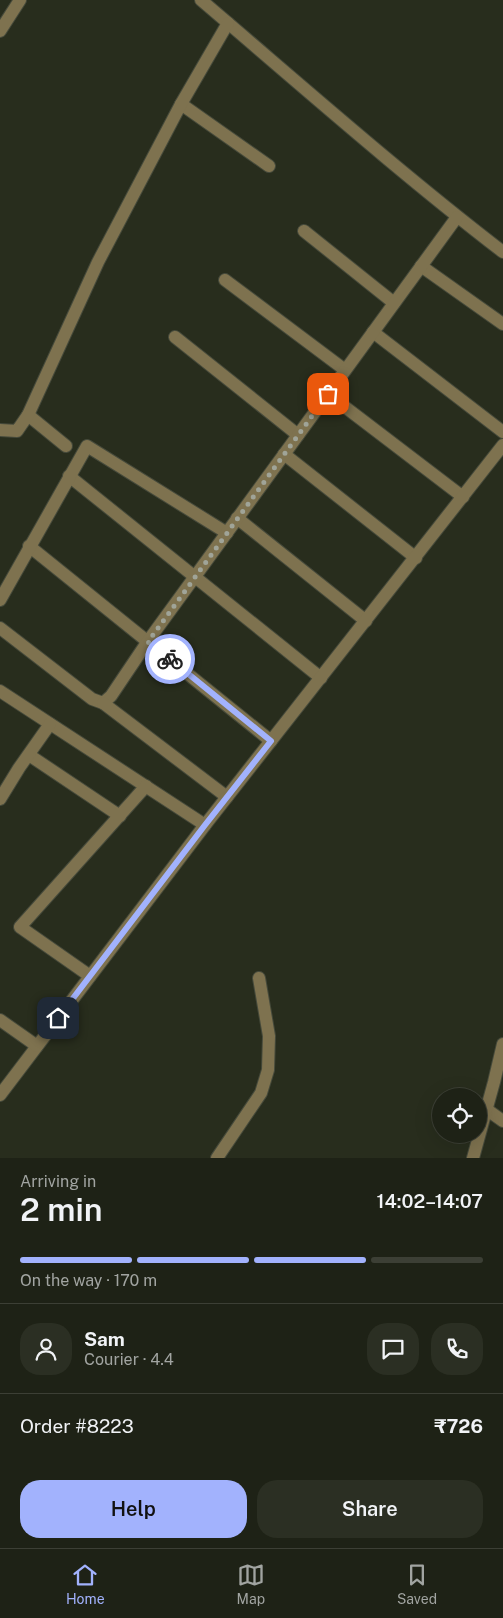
<!DOCTYPE html>
<meta charset="utf-8">
<style>
:root{--surface:#1e2216;--page:#2b2f23;--text:#f1f3f6;--muted:#a1a4a1;--line:#3c3f35;--accent:#a2b2fd}
body{margin:0;font-family:"Public Sans",sans-serif;background:var(--page);color:var(--text);height:100vh;display:flex;flex-direction:column;font-size:19px;white-space:nowrap}
*{box-sizing:border-box;margin:0}
p{font-size:16px;color:var(--muted)}
.icon{flex:none;width:28px;height:28px;fill:none;stroke:currentColor;stroke-width:2;stroke-linecap:round;stroke-linejoin:round}
.map{position:relative;height:1158px;overflow:hidden}
.details{display:flex;flex-direction:column;background:var(--surface);flex:1}
.details>*{flex:none}
.fabs{position:absolute;left:432px;top:1088px;display:grid;gap:10px}
.fabs a{display:grid;place-items:center;width:55px;height:55px;border-radius:50%;background:var(--surface);box-shadow:0 5px 20px #0002,0 0 0 1px var(--line);font-size:25px}
.pin{position:absolute;display:grid;place-items:center;width:42px;height:42px;color:#fff;margin:-21px;border-radius:10px;box-shadow:0 2px 8px #0006}
.courier{position:absolute;display:grid;place-items:center;width:50px;height:50px;margin:-25px;border:4px solid #a2b2fd;border-radius:50%;background:#fff;color:#222;box-shadow:0 1px 6px #0007}
.headline em{font-style:normal;font-weight:600}
.headline div{display:flex;flex-direction:column-reverse}
.headline{display:flex;align-items:center;justify-content:space-between;height:85px;padding:0 20px}
h1{font-size:32px;font-weight:600;line-height:38px}
.bar{display:grid;grid-template-columns:repeat(4,1fr);gap:8px 5px;align-content:center;height:60px;padding:0 20px}
.bar i{height:6px;border-radius:4px;background:var(--line)}
.bar .active{background:var(--accent)}
.bar p{grid-column:span 4}
.line{display:flex;align-items:center;gap:12px;padding:0 20px;border-top:1px solid var(--line)}
.line div{flex:1}
.round{display:grid;place-items:center;flex:none;width:52px;height:52px;border-radius:20px;background:var(--page)}
.cta{display:flex;gap:10px;margin-top:auto;padding:10px 20px}
.cta a{flex:1;height:58px;border-radius:20px;background:var(--accent);color:#111;font-size:20px;font-weight:600;line-height:58px;text-align:center}
.cta a+a{background:var(--page);color:var(--text)}
.dock{display:flex;justify-content:space-around;align-items:center;height:70px;border-top:1px solid var(--line);background:var(--surface);font-size:14px;color:var(--muted)}
.dock a{display:grid;justify-items:center;gap:2px}
.dock .active{color:var(--accent)}
.map>svg:first-child{display:block}
</style>
<div class="map">
<svg width="503" height="1158" viewBox="0 0 503 1158">
<rect width="100%" height="100%" fill="#282d1d"/>
<g fill="none" stroke-linecap="round" stroke-linejoin="round">
<g stroke="#464a3b" stroke-width="14">
<g id="minor">
<path d="M201,0c100,85 198,172 302,252"/>
<path d="M0,31l20,-31"/>
<path d="M181,104l88,62"/>
<path d="M304,231l90,72"/>
<path d="M421,266l82,58"/>
<path d="M225,280l120,90"/>
<path d="M373,332l130,100"/>
<path d="M175,337l123,98"/>
<path d="M328,394l135,103"/>
<path d="M28,415l38,31"/>
<path d="M0,430l17,1 11,-16 70,-153 83,-158 47,-81"/>
<path d="M284,454l132,104"/>
<path d="M69,476l252,202"/>
<path d="M237,518l129,103"/>
<path d="M29,546l242,195"/>
<path d="M0,600l87,-154 140,87"/>
<path d="M0,628l92,71 11,4 8,-7 37,-55 309,-424"/>
<path d="M0,691l205,134 -205,270"/>
<path d="M103,703l124,94"/>
<path d="M29,755l91,61"/>
<path d="M0,799l19,-31 31,-44"/>
<path d="M205,825l298,-380"/>
<path d="M90,976l-70,-49 126,-141"/>
<path d="M0,1020l37,26"/>
<path d="M486,1109l17,12"/>
<path d="M217,1158l44,-65 7,-23 1,-34 -10,-58"/>
<path d="M473,1158l21,-76 9,-38"/>
</g>
</g>
<use href="#minor" stroke="#7e724f" stroke-width="12"/>
</g>
<g fill="none" stroke-linecap="round" stroke-linejoin="round">
<path stroke="#a0a498" stroke-width="5" stroke-dasharray="0 9" d="M170,659l-22,-17 180,-248"/>
<path stroke="#a2b2fd" stroke-width="6" d="M58,1018l147,-193 66,-84 -101,-82"/>
</g>
</svg>
<div class="fabs">
<a><svg class="icon" aria-label="locate" viewBox="0 0 24 24"><circle cx="12" cy="12" r="6"/><path d="M12 2v4M12 18v4M2 12h4M18 12h4"/></svg></a>
</div>
<div class="pin" style="left:328px;top:394px;background:#ea580c"><svg class="icon" aria-label="bag" viewBox="0 0 24 24"><path d="M5 8h14l-1 12H6zM9 8a3 3 0 0 1 6 0"/></svg></div>
<div class="pin" style="left:58px;top:1018px;background:#1f2937"><svg class="icon" aria-label="home" viewBox="0 0 24 24"><path d="M3 11l9-7 9 7M6 9v11h12V9"/></svg></div>
<div class="courier" style="left:170px;top:659px"><svg class="icon" aria-label="bike" viewBox="0 0 24 24"><circle cx="6" cy="16" r="4"/><circle cx="18" cy="16" r="4"/><path d="M6 16l4-8h5l3 8M10 8l3 8H6M13 5h3"/></svg></div>
</div>
<section class="details">
<div class="headline"><div><h1>2 min</h1><p>Arriving in</p></div><em>14:02–14:07</em></div>
<div class="bar"><i class="active"></i><i class="active"></i><i class="active"></i><i></i><p>On the way · 170 m</p></div>
<div class="line" style="height:90px"><a class="round"><svg class="icon" aria-label="person" viewBox="0 0 24 24"><circle cx="12" cy="8" r="4"/><path d="M4 21q1-7 8-7t8 7"/></svg></a><div><b>Sam</b><p>Courier · 4.4</p></div><a class="round"><svg class="icon" aria-label="chat" viewBox="0 0 24 24"><path d="M4 5h16v11H9l-5 4z"/></svg></a><a class="round"><svg class="icon" aria-label="phone" viewBox="0 0 24 24"><path d="M5 4h4l2 5-3 2q2 4 5 5l2-3 5 2v4C11 20 4 13 5 4z"/></svg></a></div>
<div class="line" style="height:65px"><div>Order #8223</div><b>₹726</b></div>
<div class="cta"><a>Help</a><a>Share</a></div>
</section>
<nav class="dock">
<a class="active"><svg class="icon" aria-label="home" viewBox="0 0 24 24"><path d="M3 11l9-7 9 7M6 9v11h12V9"/></svg>Home</a>
<a><svg class="icon" aria-label="map" viewBox="0 0 24 24"><path d="M3 6l6-2 6 2 6-2v14l-6 2-6-2-6 2zM9 4v14M15 6v14"/></svg>Map</a>
<a><svg class="icon" aria-label="saved" viewBox="0 0 24 24"><path d="M7 4h10v16l-5-4-5 4z"/></svg>Saved</a>
</nav>
